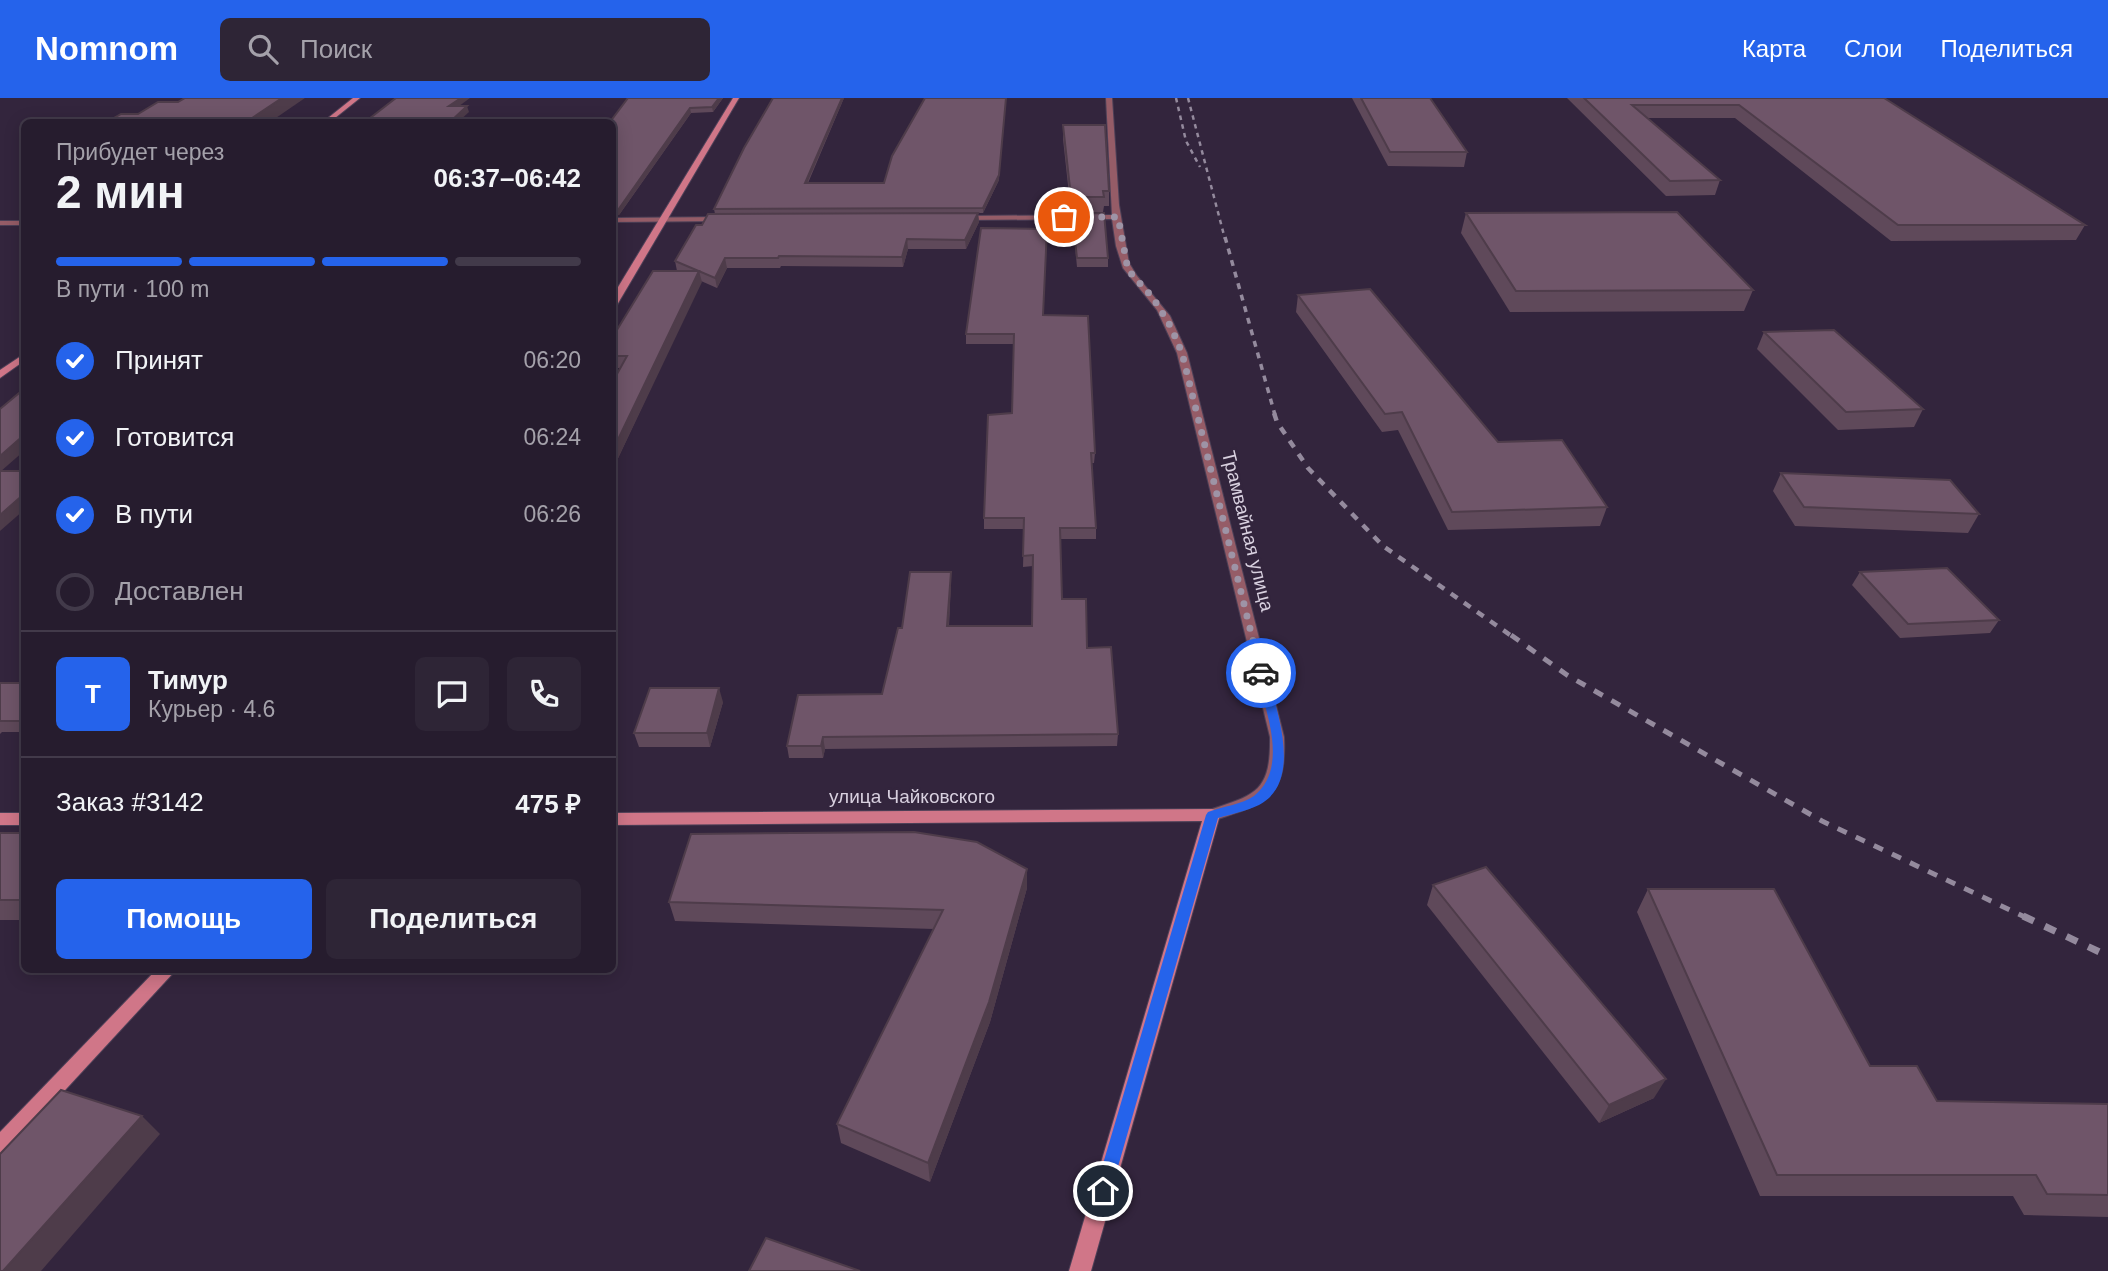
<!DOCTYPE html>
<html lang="ru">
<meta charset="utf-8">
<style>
:root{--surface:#261c2e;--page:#2e2536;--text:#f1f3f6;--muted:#a4a1aa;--line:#423a4a;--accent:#2563eb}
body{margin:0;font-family:Arial,sans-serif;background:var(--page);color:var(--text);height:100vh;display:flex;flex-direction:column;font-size:26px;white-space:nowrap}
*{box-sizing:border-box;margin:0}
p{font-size:23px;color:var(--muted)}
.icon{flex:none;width:38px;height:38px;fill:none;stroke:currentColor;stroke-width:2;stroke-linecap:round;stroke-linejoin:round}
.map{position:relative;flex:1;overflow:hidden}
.sheet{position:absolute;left:21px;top:21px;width:595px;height:854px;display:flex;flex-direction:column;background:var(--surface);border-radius:10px;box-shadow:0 4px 18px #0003,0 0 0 2px var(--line)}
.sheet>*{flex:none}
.pin{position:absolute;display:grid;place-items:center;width:60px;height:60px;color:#fff;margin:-30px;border:4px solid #fff;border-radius:50%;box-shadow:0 2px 7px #0007}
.courier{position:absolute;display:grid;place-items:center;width:70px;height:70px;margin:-35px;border:5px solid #2563eb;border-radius:50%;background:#fff;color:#222;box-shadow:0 2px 9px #0007}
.summary em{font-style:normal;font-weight:800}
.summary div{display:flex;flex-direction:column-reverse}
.summary{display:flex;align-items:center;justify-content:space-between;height:119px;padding:0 35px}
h1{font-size:46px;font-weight:800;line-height:52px}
.bar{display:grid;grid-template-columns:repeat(4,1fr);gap:10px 7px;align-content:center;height:84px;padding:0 35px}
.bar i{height:9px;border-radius:5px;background:var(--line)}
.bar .active{background:var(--accent)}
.bar p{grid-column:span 4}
.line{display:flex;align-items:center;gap:18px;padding:0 35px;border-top:2px solid var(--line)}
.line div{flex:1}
.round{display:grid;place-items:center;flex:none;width:74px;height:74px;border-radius:10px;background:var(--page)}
ol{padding:0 35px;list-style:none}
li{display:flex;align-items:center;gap:21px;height:77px}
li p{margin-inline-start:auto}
li .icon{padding:7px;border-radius:50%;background:var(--accent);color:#fff;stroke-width:4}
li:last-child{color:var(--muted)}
li i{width:38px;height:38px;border:4px solid var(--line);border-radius:50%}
.button{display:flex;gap:14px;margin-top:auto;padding:14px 35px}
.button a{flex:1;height:80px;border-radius:10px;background:var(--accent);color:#fff;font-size:28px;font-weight:800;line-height:80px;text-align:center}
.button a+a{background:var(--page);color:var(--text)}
header{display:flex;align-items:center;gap:42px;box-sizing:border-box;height:98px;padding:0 35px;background:var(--accent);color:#fff}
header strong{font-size:33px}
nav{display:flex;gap:38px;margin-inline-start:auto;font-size:24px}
.search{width:490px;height:63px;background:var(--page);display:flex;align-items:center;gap:18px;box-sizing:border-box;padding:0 24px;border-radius:10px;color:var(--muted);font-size:26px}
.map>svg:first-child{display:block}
</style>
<header>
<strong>Nomnom</strong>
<div class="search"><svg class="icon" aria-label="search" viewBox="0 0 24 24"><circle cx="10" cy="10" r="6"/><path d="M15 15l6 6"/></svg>Поиск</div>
<nav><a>Карта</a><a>Слои</a><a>Поделиться</a></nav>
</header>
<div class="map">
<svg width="2108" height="1173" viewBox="0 0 2108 1173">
<rect width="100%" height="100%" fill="#33253d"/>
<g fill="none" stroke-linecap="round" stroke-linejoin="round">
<g stroke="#4d4057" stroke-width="2">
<g id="street">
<path d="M1106,0h6l7,107 10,58 8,13 33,40 17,37 97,384c3,61 -19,67 -72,84l-6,-2 -2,-4 2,-4c49,-16 65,-18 64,-74l-93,-384 -20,-43 -34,-42 -7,-22 -4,-27 -152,1 -4,-2 4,-2 152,-1z"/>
<path d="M726,119v4h-3l-111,1v-4z"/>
<rect x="0" y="123" width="24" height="4"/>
</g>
</g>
<g stroke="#4d4057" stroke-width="2">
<g id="secondary">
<path d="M353,0h7l-30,24h-7z"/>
<path d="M733,0h6l-122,207 -5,3v-11z"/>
<path d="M24,256v7l-24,17v-8z"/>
<path d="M1212,711l6,2 2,4 -129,456h-22l133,-450 -590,4v-12z"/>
<rect x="0" y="715" width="24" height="12"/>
<path d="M156,872h20l-169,183 -7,2v-23z"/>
</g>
</g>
<use href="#street" fill="#955c67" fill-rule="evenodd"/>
<use href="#secondary" fill="#d07688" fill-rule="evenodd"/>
<g stroke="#948a9d" stroke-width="2.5" stroke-dasharray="4.5 4.5" stroke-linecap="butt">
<path d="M1176,0l10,43 14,26"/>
<path d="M1188,0l37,141"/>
</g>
<path stroke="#948a9d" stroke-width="3.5" stroke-dasharray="6 6" stroke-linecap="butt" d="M1225,139l50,178"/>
<path stroke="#948a9d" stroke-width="4.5" stroke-dasharray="8 8" stroke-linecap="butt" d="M1274,315l3,9 31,46 75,78 130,91"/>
<path stroke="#948a9d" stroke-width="5" stroke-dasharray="10 10" stroke-linecap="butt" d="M1511,537l56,40 255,146 205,97"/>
<path stroke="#948a9d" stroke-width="7" stroke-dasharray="12 12" stroke-linecap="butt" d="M2023,818l85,40"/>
</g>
<g fill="#5f495a">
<path d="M628,0h95l-10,14 -22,1 -72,102 -7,1v-94z"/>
<path d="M844,0l-36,85h76l115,-3 -16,33h-5l1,9 -13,27h-58l-5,18 -122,-1 -1,2h-53l-10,20 -16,-7 -89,190v-88l9,-15h-9v-30l65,-67 -2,-10 27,-36 13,-11 -1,-5z"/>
<path d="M1352,0h78l37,54 -3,15 -76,-1z"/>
<path d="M1567,0h317l201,127 -9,15 -185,1 -156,-123h-87l72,62 -5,15 -49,1z"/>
<path d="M1063,27l46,66v15h-5l-1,6 -32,1 -8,-74z"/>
<path d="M1466,115l287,77 -9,21 -234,1 -49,-79z"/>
<path d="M1072,116l36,44v9h-31z"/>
<path d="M1298,197l200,147 109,65 -7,19 -152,4 -50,-100 -16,2 -86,-120z"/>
<path d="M1043,217l52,138 -1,10h-2l4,65v11h-36l2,60 25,49 31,86 -1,12 -292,3 -2,9h-34l-2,-12 95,-52 20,-66 49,-45 -2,43h83l1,-60 -10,1 1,-38h-40v-11l28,-105 2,-69h-48v-10z"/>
<path d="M1764,234l159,77 -9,18 -76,3 -81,-81z"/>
<path d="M1781,375l198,41 -11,19 -173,-7 -22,-35z"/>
<path d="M1860,474l139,48 -9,13 -90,5 -48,-53z"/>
<path d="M0,585h24v49h-22l-2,2z"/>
<path d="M723,604l-13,45h-71l-5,-14z"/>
<rect x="0" y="735" width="24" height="87"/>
<path d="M1433,787l221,213 -55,25 -172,-218z"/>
<path d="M1027,790l-37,134 -60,160 -89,-39 -4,-19 97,-195 -259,-8 -6,-19z"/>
<path d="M1648,791l222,177 67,35 171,3v113l-84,-2 -11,-19h-253l-123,-284z"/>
</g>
<g fill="#4e3c4a">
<path d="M282,0h23l-35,24h-24z"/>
<path d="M461,0h9l-19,14 -2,-6z"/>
<path d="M719,0h4l-10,14 -1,-5z"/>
<path d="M842,0h2l-39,90v-5z"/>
<path d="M1006,0l-7,82 -16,33v-5z"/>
<path d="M467,8l2,6 -11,10h-8z"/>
<path d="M690,10l1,5 -72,102 -7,1v-6z"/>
<path d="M978,115l1,9 -13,27 -1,-9z"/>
<path d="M907,141l1,10 -5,18 -1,-10z"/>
<path d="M725,160l2,10 -10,20 -2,-10z"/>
<path d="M699,173l3,11 -90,189v-19z"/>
<path d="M24,337v16l-24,21v-16z"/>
<path d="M24,396v16l-24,21v-16z"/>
<path d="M951,474v11l-3,54 -1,-11z"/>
<path d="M719,590l4,14 -13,45 -3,-14z"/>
<path d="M823,639l2,12 -2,9 -2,-12z"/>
<path d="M1027,771v19l-37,134 -60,160 -2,-19z"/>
<path d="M1666,981l-12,19 -55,25 10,-18z"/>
<path d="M142,1018l18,18 -119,137h-38z"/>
</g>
<g fill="#6f5569" stroke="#4e3c4a" stroke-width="2">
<path d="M185,0h97l-36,24h-139l14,-8h17l20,-12h20z"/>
<path d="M396,0h65l-12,8h18l-17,16h-85z"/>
<path d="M628,0h91l-7,9 -22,1 -72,102h-6v-88h-2z"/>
<path d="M773,0h69l-37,85h79l8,-27 33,-58h81l-7,77 -16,33 -269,1 30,-61z"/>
<path d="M1361,0h69l37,54h-77z"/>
<path d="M1584,0h300l201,127h-187l-159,-120h-107l88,75 -50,1z"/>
<path d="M1063,27h42l4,66h-6l1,6h-33z"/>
<path d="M1677,114l76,78 -237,1 -50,-78z"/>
<path d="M978,115l-13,27 -58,-1 -5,18 -123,-1 -1,2h-53l-10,20 -40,-17 21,-36h6l6,-11z"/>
<path d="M1104,115l4,45h-31l-5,-44z"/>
<path d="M981,130l66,1 -4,86 45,1 7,137h-4l5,75h-36l2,71h24l1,49 24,-1 7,87 -295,3 -2,9h-34l11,-51 84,-1 16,-66h4l8,-56h41l-4,54h85l1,-71 -10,1 1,-38h-40l4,-103 24,-2 2,-79h-48z"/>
<path d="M653,173h46l-87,181v-69l15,-27h-15v-18z"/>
<path d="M1370,191l128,153 64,-2 45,67 -155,5 -50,-100 -17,2 -87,-119z"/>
<path d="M1834,232l89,79 -77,3 -82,-80z"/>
<path d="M24,291v46l-24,21v-47z"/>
<path d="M0,373h24v23l-24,21z"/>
<path d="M1781,375l169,7 29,34 -175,-7z"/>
<path d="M1947,470l52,52 -91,4 -48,-52z"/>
<rect x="0" y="585" width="24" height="38"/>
<path d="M650,590h69l-12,45h-73z"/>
<path d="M914,734l63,10 50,27 -38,133 -61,161 -91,-39 106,-214 -274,-8 22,-68z"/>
<rect x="0" y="735" width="24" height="67"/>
<path d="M1486,769l180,212 -57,26 -176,-220z"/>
<path d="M1648,791h126l96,177h47l20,35 171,3v91l-61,-1 -11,-19h-259z"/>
<path d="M61,992l81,26 -139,155h-3v-117z"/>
<path d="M766,1140l94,33h-111z"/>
</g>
<path fill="#2563eb" d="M1261,571l6,4c9,36 37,108 -8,132 -12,6 -28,9 -41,13l-107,373 -2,5 -6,3 -6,-3 -2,-5 111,-376 2,-3c13,-5 35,-8 46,-16 36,-29 11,-87 2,-123z"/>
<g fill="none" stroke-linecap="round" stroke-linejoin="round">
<path stroke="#9e94a6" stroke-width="7" stroke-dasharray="0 12.6" d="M1064,119h54l10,53 25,28 18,29 11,26 79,320"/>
</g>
<g text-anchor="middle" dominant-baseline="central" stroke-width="5" stroke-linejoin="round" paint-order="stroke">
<g font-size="19" fill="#d8d0df" stroke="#33253d">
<text transform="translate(1248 433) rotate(76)">Трамвайная улица</text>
<text x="912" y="698">улица Чайковского</text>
</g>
</g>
</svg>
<div class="pin" style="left:1064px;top:119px;background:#ea580c"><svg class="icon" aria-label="bag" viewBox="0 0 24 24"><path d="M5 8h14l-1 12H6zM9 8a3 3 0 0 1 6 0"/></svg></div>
<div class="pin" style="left:1103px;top:1093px;background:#1f2937"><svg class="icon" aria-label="home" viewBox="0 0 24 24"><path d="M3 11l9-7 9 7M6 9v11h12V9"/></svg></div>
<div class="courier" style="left:1261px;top:575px"><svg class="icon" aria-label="car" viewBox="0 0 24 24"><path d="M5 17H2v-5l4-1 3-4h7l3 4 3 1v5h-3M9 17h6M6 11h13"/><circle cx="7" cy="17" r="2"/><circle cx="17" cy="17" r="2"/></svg></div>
<section class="sheet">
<div class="summary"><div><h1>2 мин</h1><p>Прибудет через</p></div><em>06:37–06:42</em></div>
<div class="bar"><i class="active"></i><i class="active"></i><i class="active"></i><i></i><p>В пути · 100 m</p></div>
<ol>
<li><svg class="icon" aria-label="check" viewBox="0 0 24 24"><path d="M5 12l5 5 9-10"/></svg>Принят<p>06:20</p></li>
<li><svg class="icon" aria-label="check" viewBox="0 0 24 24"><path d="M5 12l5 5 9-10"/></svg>Готовится<p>06:24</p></li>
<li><svg class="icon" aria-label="check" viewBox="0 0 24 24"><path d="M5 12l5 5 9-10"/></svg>В пути<p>06:26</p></li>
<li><i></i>Доставлен</li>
</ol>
<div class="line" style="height:126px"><b class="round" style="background:var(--accent);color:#fff">Т</b><div><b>Тимур</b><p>Курьер · 4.6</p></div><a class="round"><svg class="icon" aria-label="chat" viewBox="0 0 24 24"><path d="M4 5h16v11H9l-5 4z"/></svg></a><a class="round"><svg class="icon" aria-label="phone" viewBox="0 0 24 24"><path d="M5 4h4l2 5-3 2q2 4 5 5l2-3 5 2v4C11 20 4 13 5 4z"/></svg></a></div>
<div class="line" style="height:91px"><div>Заказ #3142</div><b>475 ₽</b></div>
<div class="button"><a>Помощь</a><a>Поделиться</a></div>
</section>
</div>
